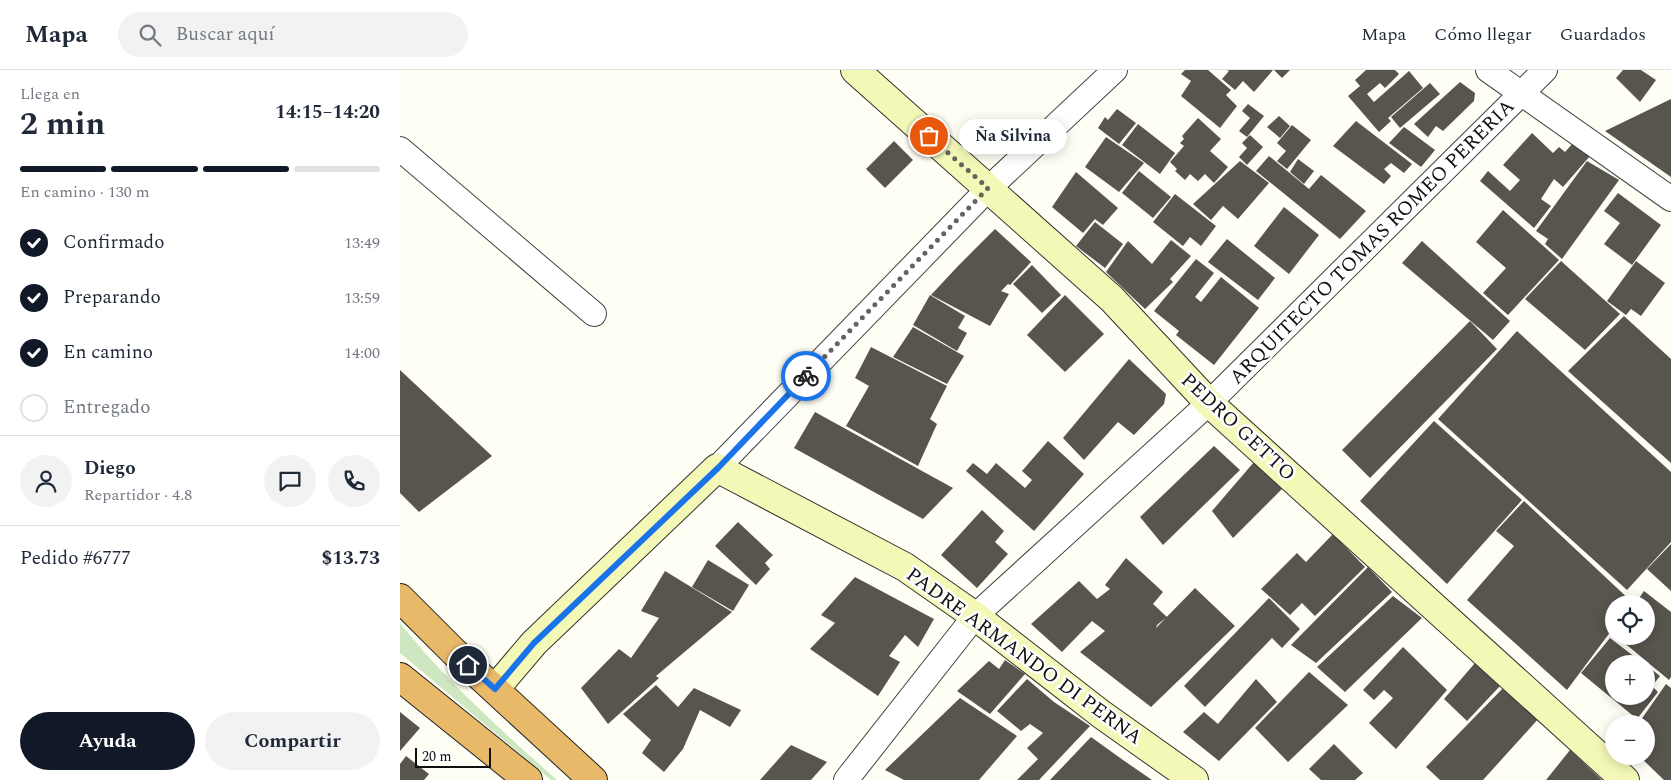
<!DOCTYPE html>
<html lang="es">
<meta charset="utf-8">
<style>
:root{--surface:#fff;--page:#f2f2f3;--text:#1f2937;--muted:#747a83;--line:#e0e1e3;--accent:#111827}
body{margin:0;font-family:Spectral,serif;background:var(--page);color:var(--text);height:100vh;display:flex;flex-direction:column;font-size:19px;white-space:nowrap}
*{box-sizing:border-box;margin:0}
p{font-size:16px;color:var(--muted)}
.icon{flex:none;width:28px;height:28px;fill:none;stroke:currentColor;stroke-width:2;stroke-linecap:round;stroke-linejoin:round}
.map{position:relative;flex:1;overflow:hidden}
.side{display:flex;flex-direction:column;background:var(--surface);width:400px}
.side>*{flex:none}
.tools{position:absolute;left:1205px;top:525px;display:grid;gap:10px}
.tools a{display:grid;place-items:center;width:50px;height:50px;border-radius:50%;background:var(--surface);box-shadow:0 2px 12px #0003;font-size:25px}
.scale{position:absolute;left:15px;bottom:12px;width:76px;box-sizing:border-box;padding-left:5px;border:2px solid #101010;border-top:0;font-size:14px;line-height:18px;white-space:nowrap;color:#101010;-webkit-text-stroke:4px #fff;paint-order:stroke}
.pin{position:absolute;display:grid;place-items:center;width:42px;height:42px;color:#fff;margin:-21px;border:2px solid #fff;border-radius:50%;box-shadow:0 1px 5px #0007}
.courier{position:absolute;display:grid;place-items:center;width:50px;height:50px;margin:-25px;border:4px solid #1a73e8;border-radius:50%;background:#fff;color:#222;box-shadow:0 1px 6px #0007}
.bubble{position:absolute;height:35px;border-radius:18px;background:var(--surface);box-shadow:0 2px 12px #0003;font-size:16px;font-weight:700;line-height:35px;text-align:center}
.summary em{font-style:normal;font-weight:700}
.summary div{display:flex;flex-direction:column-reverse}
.summary{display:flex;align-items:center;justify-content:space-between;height:85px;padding:0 20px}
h1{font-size:32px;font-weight:700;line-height:38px}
.bar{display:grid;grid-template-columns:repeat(4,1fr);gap:8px 5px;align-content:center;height:60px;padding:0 20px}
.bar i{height:6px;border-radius:4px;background:var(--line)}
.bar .on{background:var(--accent)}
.bar p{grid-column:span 4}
.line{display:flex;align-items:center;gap:12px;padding:0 20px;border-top:1px solid var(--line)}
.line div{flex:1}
.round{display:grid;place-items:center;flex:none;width:52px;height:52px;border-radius:26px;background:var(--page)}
ol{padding:0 20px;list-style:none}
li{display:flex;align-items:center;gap:15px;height:55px}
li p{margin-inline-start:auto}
li .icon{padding:5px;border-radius:50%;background:var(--accent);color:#fff;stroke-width:4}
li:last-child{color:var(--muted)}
li i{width:28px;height:28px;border:2px solid var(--line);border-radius:50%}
.action{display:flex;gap:10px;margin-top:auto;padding:10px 20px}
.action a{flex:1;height:58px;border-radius:30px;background:var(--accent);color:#fff;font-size:20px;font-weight:700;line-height:58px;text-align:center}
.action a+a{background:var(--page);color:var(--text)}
header{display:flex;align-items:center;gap:30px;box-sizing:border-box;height:70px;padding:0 25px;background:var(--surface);border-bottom:1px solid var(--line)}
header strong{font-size:24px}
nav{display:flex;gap:28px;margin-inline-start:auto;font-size:18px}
.search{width:350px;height:45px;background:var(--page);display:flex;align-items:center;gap:12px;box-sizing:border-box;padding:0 18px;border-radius:28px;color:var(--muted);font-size:19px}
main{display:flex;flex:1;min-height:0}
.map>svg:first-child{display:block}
</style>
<header>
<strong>Mapa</strong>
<div class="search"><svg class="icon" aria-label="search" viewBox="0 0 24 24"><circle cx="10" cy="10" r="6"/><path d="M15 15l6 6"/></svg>Buscar aquí</div>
<nav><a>Mapa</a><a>Cómo llegar</a><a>Guardados</a></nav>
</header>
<main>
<section class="side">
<div class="summary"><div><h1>2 min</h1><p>Llega en</p></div><em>14:15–14:20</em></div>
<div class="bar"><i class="on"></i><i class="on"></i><i class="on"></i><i></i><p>En camino · 130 m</p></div>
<ol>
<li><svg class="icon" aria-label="check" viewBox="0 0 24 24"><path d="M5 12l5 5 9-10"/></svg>Confirmado<p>13:49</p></li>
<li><svg class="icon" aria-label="check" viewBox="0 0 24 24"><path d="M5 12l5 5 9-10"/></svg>Preparando<p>13:59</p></li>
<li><svg class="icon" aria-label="check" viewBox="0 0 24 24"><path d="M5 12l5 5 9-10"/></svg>En camino<p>14:00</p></li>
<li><i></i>Entregado</li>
</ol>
<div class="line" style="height:90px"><a class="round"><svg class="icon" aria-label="person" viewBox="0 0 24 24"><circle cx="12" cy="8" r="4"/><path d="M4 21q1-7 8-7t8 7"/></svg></a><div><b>Diego</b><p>Repartidor · 4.8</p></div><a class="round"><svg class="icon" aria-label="chat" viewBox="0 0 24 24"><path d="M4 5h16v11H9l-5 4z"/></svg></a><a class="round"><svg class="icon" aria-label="phone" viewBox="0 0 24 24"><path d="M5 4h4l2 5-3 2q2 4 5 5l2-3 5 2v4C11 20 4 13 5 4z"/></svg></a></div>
<div class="line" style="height:65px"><div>Pedido #6777</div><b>$13.73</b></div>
<div class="action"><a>Ayuda</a><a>Compartir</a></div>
</section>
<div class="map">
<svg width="1271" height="710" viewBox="0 0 1271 710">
<rect width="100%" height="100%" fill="#fefef5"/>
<path fill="#cee7c0" d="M0,553c46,58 102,108 157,157h-6l-151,-127z"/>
<g fill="#58544e">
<path d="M785,0h23l23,20 -5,5 11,11 -17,22 -39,-32 10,-15 -10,-7z"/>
<path d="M827,0h46l-19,22 -11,-11 -8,9 -13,-11 7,-8z"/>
<path d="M874,0h16l-8,8z"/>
<path d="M966,0h29l4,4 -14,14 -5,-5 -13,11 7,8 35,-31 14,17 -35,30 3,3 -12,11 -31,-36 12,-10 -5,-6z"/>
<path d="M1223,0h18l15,10 -16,22 -24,-24z"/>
<path d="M1060,12l15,11 -1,8 -31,30 -7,-5 -8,11 -14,-13z"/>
<path d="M1030,13l10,11 -40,34 -9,-11z"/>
<path d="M1271,29v78l-66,-46z"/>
<path d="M848,34l16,12 -17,21 -8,-6 11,-13 -8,-7z"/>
<path d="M717,39l19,14 -17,21 -21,-16 7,-11 3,3z"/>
<path d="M879,46l11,10 -10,12 -13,-11z"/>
<path d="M798,48l23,21 -11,12 18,16 -14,16 -9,-9 -7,7 -8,-7 -5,6 -10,-9 2,-2 -7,-7 14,-16 -4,-3 4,-4 -2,-3z"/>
<path d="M956,51l56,43 -8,9 -13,-10 -7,6 7,7 -7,8 -51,-38z"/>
<path d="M738,54l37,29 -15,21 -38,-29z"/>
<path d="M892,55l19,15 -24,29 -10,-8 9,-10 -9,-8z"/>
<path d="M1004,57l31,23 -14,17 -32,-24z"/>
<path d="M1132,63l21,20 6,-6 6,5 9,-10 16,14 -27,31 -9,-8 -13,20 10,7 -17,22 -54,-47 8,-10 22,20 10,-11 -17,-15z"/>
<path d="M850,65l13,12 -16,18 -8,-8 8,-9 -5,-5z"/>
<path d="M706,67l38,26 -25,29 -34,-25z"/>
<path d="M494,71l19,19 -28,28 -19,-19z"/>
<path d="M869,86l40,33 12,-14 45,36 -26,28 -84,-68z"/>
<path d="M898,89l16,12 -10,13 -14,-12z"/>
<path d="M840,91l29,22 -31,36 -15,-13 -12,14 -18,-16z"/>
<path d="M1187,91l32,19 -57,79 -17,-15 3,-5 -12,-8z"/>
<path d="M739,101l32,26 -18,21 -31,-25z"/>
<path d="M676,102l42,36 -15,17 -8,-6 -12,14 -31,-26z"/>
<path d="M1218,123l43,32 -29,40 -28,-21 16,-21 -16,-12z"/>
<path d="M775,124l41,32 -15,20 -11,-9 -7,9 -30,-24z"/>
<path d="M884,137l35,28 -30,39 -35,-28z"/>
<path d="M1103,140l56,50 -51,55 -25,-22 23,-25 -30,-26z"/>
<path d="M695,152l28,22 -18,24 -29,-22z"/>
<path d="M595,159l36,33 -21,23 -2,-1 -7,7 8,3 -19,32 -59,-31 27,-29z"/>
<path d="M827,169l48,39 -17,22 -50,-38z"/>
<path d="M771,170l20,16 -21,23 3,3 -28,27 -39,-37 22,-31 24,23z"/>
<path d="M1022,171l88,80 -17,19 -91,-77z"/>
<path d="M796,189l18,14 -19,24 6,5 20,-25 38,31 -45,57 -38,-30 3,-4 -25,-20z"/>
<path d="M1161,191l59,53 -35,36 -60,-51z"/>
<path d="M1236,191l29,22 -24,33 -10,-7 -5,6 -19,-14z"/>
<path d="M632,195l29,30 -19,18 -29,-29z"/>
<path d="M530,225l35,21 -7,12 9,5 -10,18 -44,-26z"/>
<path d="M665,225l39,39 -39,38 -38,-37z"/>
<path d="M1224,246l47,43v104l-103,-92z"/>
<path d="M1070,251l27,28 -127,129 -28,-28z"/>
<path d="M513,257l51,29 -17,28 -54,-27z"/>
<path d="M1117,261l154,141v70l-44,48 -189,-171z"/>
<path d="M471,277l76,39 -17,33 7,5 -19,42 -72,-40 23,-40 -14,-8z"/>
<path d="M729,289l37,35 -2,10 -30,31 -16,-13 -34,38 -21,-22z"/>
<path d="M0,300l92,86 -73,56 -19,-19z"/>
<path d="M415,342l138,76 -30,31 -129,-71z"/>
<path d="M1034,351l88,79 -75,84 -87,-83z"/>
<path d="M648,371l36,33 -50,57 -68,-60 7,-8 14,11 9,-11 29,25 7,-8 -10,-9z"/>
<path d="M814,376l26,24 -77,75 -23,-28z"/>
<path d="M854,392l28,27 -49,49 -21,-27z"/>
<path d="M1124,431l108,101 -18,2v23l-47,63 -100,-90 47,-54 -18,-15z"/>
<path d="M582,440l22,21 -9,11 13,12 -31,34 -36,-33z"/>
<path d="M338,452l35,33 -8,8 5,6 -14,16 -41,-39z"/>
<path d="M933,464l32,33 -50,49 -13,-13 -12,12 -29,-26 36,-36 9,9z"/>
<path d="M1271,474v47l-24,-22z"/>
<path d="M726,488l37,34 -10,12 14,13 -10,8 -1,3 39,-40 40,38 -84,81 -71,-55 25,-21 -13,-10 -30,31 -31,-28 48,-43 18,18 13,-10 -5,-4z"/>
<path d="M308,490l41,25 -16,26 -41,-24z"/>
<path d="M968,497l24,25 -76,71 -25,-18z"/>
<path d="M265,501l67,41 -76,64 3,2 -51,46 -27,-36 38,-39 12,9 28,-40 -18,-7z"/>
<path d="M455,507l79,42 -16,28 -13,-12 -16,21 11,6 -22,34 -68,-47 25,-26 -14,-8z"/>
<path d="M1244,521l27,21v65l-2,3 -53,-44h30v-32h-11z"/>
<path d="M993,526l29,22 -77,74 -28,-25z"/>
<path d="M869,528l31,31 -18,19 -10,-10 -67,69 -21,-21z"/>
<path d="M1210,568l34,26h-30v32h32v-31l14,11 -8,10 6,6 -21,27 -56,-46z"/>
<path d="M1003,577l44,43 -51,59 -27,-26 24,-25 -9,-8 -10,10 -11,-10z"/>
<path d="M605,590l20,14 -35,40 -33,-23 32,-30 10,8z"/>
<path d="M1075,593l25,23 -33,35 -23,-22z"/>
<path d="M909,602l39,33 -60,57 -33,-34z"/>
<path d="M627,609l27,23 36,24 -51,54h-22l21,-21 -11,-11 16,-15 -13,-9 -9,7 -24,-20z"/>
<path d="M856,609l21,23 -58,59 -36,-29 21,-20 14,12z"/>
<path d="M1107,614l33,33 -57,63h-43l-14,-13z"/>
<path d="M1266,614l5,4v92h-7l-25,-24h7v-32h-8z"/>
<path d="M256,615l22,22 16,-19 47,22 -11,17 -30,-17 -17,39 -19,23 -22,-19 9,-13 -28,-26z"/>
<path d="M560,628l57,38 -38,44h-75l-19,-10z"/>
<path d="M0,642l20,16 -20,23z"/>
<path d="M691,667l32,23 29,20h-102z"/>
<path d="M934,674l29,29 -8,7h-34l-12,-11z"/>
<path d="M391,675l36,17 -16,18h-51z"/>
<path d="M1170,680l32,30h-56z"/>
<path d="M6,686l23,18 -5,6h-24v-16z"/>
</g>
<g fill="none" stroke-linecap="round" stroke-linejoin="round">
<g stroke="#434343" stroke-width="26">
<g id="street">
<path d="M1088,0l183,129"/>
<path d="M0,79l194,165"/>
<path d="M317,398l272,-280 126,-118"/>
<path d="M446,710l129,-164 234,-213 336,-333"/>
</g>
</g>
<g stroke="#323232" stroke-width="30">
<g id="secondary">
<path d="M455,0l257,229 97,104 416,377"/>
<path d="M95,619l39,-46 183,-175 188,99 70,49 126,98 93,66"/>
</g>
</g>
<g stroke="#212121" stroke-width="30">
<g id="highway">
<path d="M0,528l55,55 138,127"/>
<path d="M0,607l128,103"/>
</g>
</g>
<use href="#street" stroke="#fff" stroke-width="24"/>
<use href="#secondary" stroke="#f4f8b6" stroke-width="28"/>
<use href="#highway" stroke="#e8b969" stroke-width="28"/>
</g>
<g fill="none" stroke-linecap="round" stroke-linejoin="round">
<path stroke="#636360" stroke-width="5" stroke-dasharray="0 9" d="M406,306l182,-188 -59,-52"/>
<path stroke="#1a73e8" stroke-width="6" d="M68,595l27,24 39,-46 184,-175 88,-92"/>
</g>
<g text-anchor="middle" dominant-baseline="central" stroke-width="5" stroke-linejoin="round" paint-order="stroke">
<g font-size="20" fill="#101010" stroke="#fff">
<text transform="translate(972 172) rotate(-45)">ARQUITECTO TOMAS ROMEO PERERIA</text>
<text transform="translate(838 357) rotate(43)">PEDRO GETTO</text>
<text transform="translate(624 586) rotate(36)">PADRE ARMANDO DI PERNA</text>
</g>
</g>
</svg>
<div class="tools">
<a><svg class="icon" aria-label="locate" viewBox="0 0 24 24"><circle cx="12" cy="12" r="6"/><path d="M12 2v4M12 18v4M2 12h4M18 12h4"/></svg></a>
<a>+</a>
<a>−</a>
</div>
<div class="scale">20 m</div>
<div class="pin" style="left:529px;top:66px;background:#ea580c"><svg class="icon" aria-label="bag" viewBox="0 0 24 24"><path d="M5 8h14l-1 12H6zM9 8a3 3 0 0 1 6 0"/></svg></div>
<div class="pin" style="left:68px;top:595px;background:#1f2937"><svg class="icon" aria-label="home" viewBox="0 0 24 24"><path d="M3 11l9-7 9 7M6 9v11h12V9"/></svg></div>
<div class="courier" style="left:406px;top:306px"><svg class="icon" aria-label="bike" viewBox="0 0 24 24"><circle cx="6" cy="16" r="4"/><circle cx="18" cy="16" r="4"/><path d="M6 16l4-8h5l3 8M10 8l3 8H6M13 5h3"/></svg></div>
<div class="bubble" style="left:559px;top:49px;width:108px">Ña Silvina</div>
</div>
</main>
